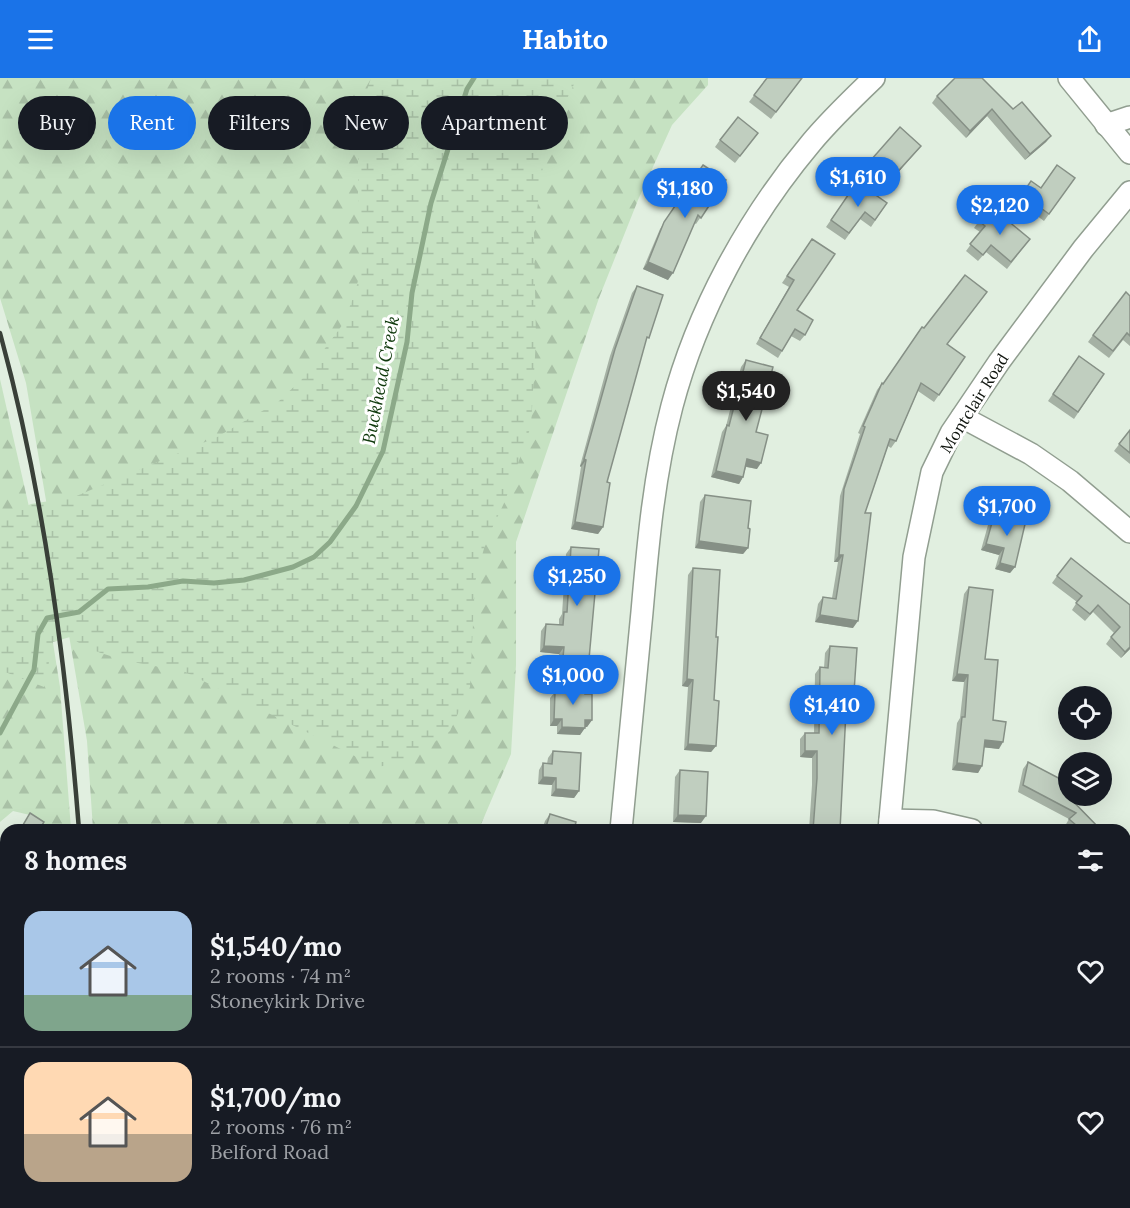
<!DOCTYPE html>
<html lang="en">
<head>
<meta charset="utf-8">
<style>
	:root { --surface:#171b24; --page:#242831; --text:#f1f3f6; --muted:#9ea1a6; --line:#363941; --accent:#1a73e8 }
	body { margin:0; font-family:Lora,serif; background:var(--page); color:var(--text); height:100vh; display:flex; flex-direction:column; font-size:22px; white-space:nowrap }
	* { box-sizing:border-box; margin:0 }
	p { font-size:20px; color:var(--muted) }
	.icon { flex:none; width:33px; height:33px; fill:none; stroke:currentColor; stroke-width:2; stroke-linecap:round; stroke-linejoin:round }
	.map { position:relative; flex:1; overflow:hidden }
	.side { position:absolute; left:0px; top:746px; width:1131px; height:386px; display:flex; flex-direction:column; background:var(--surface); border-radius:18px 18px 0 0; box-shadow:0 6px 24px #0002 }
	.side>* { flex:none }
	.banner { position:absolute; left:18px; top:18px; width:600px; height:54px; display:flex; gap:12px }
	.buttons { position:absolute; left:1058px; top:608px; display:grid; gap:12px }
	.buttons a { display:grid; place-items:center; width:54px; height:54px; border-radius:50%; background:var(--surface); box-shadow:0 6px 24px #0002; font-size:30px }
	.price { position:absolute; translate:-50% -51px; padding:0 14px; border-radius:21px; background:var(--accent); color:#fff; font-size:20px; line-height:39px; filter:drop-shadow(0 2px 3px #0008) }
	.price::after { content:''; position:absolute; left:50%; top:36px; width:18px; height:14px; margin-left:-9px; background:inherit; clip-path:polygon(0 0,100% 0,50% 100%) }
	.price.current { background:#222; color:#fff }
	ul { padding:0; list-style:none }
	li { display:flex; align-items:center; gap:18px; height:150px; padding:0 24px }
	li+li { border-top:2px solid var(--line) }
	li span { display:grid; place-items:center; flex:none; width:168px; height:120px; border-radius:18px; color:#555 }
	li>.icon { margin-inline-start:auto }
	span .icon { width:72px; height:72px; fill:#fffc; stroke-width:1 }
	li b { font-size:26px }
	h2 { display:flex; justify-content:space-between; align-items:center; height:72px; padding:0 24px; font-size:26px }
	.chip { padding:0 21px; border-radius:27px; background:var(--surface); box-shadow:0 6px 24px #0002; font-size:21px; line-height:54px }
	.chip.current { background:var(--accent); color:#fff }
	header { display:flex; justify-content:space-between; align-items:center; height:78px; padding:0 24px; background:var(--accent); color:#fff; font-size:27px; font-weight:700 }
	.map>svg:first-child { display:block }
</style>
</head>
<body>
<header><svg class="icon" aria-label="menu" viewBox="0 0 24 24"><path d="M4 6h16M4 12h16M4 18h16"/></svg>Habito<svg class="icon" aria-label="share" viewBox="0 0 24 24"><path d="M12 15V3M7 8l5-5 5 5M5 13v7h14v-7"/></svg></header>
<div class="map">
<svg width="1130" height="1130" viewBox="0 0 1130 1130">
	<defs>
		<pattern id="forest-firs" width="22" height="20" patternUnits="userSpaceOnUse" patternTransform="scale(1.5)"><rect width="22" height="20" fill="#c6e2c2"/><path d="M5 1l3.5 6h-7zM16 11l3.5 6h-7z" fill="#a9c1a6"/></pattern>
		<pattern id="wetland-marsh" width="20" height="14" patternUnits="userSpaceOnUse" patternTransform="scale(1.5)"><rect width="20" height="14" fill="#c6e2c2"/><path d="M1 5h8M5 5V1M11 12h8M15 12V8" fill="none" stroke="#a9c1a6"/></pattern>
	</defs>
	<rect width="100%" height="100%" fill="#e1efe0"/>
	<g fill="url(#forest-firs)">
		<polygon points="0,0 708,0 708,7 672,47 638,122 599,220 516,464 516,587 511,676 479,751 93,751 87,663 26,305 0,220"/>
		<polygon points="0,301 37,464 60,609 71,751 39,751 34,738 13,733 0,744"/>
		<polygon points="83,1125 263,1125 262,1130 82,1130"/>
	</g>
	<path fill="url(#wetland-marsh)" d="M 371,0 L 577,0 L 546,65 L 534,155 L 536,261 L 531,348 L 505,423 L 486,463 L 475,504 L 470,609 L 450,653 L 406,684 L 377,689 L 179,591 C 146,588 96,579 70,559 L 53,564 L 44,609 L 0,592 L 0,439 L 31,426 L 74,419 L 217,359 L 278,324 L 303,300 L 343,246 L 355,215 L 361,190 L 362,149 L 358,118 L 358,39 Z"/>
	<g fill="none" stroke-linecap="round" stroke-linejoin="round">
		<polyline stroke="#8ca989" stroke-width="5" points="0,655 34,592 38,556 47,540 79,534 108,511 148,509 183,503 214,505 244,502 293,489 314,479 330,464 356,428 383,373 407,264 412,215 431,125 467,11 474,0"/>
		<g stroke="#919e90" stroke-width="24">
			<g id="minor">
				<polyline points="1069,0 1130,75"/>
				<polyline points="1106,47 1130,39"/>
				<polyline points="962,339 1031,376 1070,403 1130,454"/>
				<polyline points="890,742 933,743 972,752"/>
				<path d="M 621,752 C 628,679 635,607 642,534 C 648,465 654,396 672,328 C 697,233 748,140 811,65 C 830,42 852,21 874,0"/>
				<polyline points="889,752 914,479 932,394 951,355 999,284 1083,171 1130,114"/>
				<polyline points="1125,891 1130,897"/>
				<polyline points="0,927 6,925"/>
				<polyline points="0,973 6,975"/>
				<polyline points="335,1125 358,1130"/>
				<polyline points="282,1130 283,1125"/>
				<polyline points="856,1130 856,1125"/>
			</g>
		</g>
		<use href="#minor" stroke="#fff" stroke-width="21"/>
		<g stroke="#394038" stroke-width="4.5">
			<path d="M 0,255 C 44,416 66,585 79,752"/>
			<polyline points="68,1130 69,1125"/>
		</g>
	</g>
	<g fill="#a5b1a4">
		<polygon points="767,0 802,0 771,41 749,24"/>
		<polygon points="937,18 1013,31 1051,58 1046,64 1025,82 987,38 966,60 932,25"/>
		<polygon points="758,55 735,85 715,69 720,62"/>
		<polygon points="921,68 916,74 886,108 866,89 871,82"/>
		<polygon points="703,87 726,102 696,146 694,145 668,202 643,191 660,151"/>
		<polygon points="1075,100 1044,143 1017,123 1031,103 1041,110"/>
		<polygon points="857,104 887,125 871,149 860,141 845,162 826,149"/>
		<polygon points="979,143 1030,161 1007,191 986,174 978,183 966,173 980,154 974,150"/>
		<polygon points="812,161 797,232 805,257 800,263 791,258 778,280 756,266 789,209 782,205"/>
		<polygon points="637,208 645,264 607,404 603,449 598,456 571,451 581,389 580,388 610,278 632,215"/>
		<polygon points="1130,218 1130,268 1123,262 1109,280 1088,264 1093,257"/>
		<polygon points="947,266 965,279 934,324 918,313 896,363 891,370 888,368 865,435 853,550 815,544 818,526 823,519 832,520 838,484 834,484 840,418 860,356 858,355 877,312 882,305 883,306"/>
		<polygon points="1079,278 1104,296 1074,341 1048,323"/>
		<polygon points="746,282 756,354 757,391 746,389 743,399 739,406 711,399 722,354 726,348 741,289"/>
		<polygon points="1130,352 1130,386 1114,373"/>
		<polygon points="705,417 748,450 748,470 743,476 695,470 700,424"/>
		<polygon points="995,434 1015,489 1010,495 995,491 999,477 981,472 990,440"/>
		<polygon points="571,469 584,588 558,586 559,576 540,574 541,553 546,546 559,547 559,541 562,536 566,476"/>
		<polygon points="693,490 716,559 714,622 716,668 711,674 684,672 688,609 682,608 688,497"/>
		<polygon points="1057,498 1126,523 1130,571 1121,580 1106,566 1114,555 1093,534 1085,543 1072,532 1077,524 1052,505"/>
		<polygon points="969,509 985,581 993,642 999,671 984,669 982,688 978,695 952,692 957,645 960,640 964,604 952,603 964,516"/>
		<polygon points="830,568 849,621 846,620 840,752 809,752 812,707 812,680 800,679 800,661 805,655 814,655 815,596 820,589 824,590 825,575"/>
		<polygon points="561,607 592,642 587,649 585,649 580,657 557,656 557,648 550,648 550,620 555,614 557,614"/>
		<polygon points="553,673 579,713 574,720 551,718 552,707 538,706 539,692 543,685 547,686 548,680"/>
		<polygon points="1028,684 1066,716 1101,752 1069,752 1065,748 1069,741 1018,714 1023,691"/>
		<polygon points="680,692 701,745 673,744 675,699"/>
		<polygon points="550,736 574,752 542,752 545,743"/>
		<polygon points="1130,787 1130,822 1125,816 1125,791"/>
		<polygon points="1130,963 1130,1011 1125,1005 1125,967"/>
		<polygon points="6,992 0,1130 0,1001"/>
		<polygon points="572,1125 659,1125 642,1127 643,1130 620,1130 620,1129 572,1130"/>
		<rect x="910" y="1125" width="48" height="5"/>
		<polygon points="1078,1125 1098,1125 1097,1130 1078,1130"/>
	</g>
	<g fill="#869086">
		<polygon points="992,31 987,38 966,60 970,53"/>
		<polygon points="1051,58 1046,64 1025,82 1030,76"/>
		<polygon points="921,68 916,74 886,108 891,101"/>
		<polygon points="648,184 673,195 668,202 643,191"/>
		<polygon points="584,381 586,382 581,389 580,388"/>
		<polygon points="747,381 761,385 757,391 743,388"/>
		<polygon points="716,393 743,399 739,406 711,399"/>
		<polygon points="575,444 603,449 598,456 571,451"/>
		<polygon points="699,463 748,470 743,476 695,470"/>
		<polygon points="986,466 1004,470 999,477 981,472"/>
		<polygon points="839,477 843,477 838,484 834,484"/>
		<polygon points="1000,485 1015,489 1010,495 995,491"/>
		<polygon points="820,537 858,543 853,550 815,544"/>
		<polygon points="544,568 564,569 559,576 540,574"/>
		<polygon points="1130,569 1130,571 1121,580 1125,574"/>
		<polygon points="563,579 589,581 584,588 558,586"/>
		<polygon points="957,596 968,597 964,604 952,603"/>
		<polygon points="687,601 693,602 688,609 682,608"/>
		<polygon points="847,613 854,614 849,621 842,620"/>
		<polygon points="554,641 562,641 557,648 550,648"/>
		<polygon points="585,642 592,642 587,649 580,649"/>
		<polygon points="562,649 585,650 580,657 557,656"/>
		<polygon points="985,662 1003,664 999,671 980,669"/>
		<polygon points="688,666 716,668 711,674 684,672"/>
		<polygon points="805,673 817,673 812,680 800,679"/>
		<polygon points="957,685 982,688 978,695 952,692"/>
		<polygon points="543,699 556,700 552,707 538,706"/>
		<polygon points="556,711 579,713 574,720 551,718"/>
		<polygon points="678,737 706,738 701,745 673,744"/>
		<polygon points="527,1125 547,1125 546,1127"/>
		<polygon points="577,1125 623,1125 620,1129 573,1130"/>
		<polygon points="639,1125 659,1125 637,1127"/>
	</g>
	<g fill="#c0cebf" stroke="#869086" stroke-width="1.5">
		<polygon points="767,0 802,0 776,34 754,17"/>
		<polygon points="955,0 982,0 1013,31 1022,24 1051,58 1030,76 992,31 970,53 937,18"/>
		<polygon points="738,39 758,55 740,78 720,62"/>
		<polygon points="900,49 921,68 891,101 871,82"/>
		<polygon points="703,87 726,102 701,140 698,137 673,195 648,184 664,144"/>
		<polygon points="1057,87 1075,100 1049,136 1022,116 1031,103 1041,110"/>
		<polygon points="857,104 887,125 875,142 865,134 849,155 831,142"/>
		<polygon points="991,129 1030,161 1011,184 991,167 983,177 970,166 985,148 979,143"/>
		<polygon points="812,161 835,176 797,232 813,242 805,257 795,251 782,273 760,260 794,202 787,198"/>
		<polygon points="965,197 987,214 947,266 965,279 939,317 921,305 896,363 890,361 865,435 871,435 858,543 820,537 823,519 836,521 843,477 839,477 844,411 865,349 863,348 882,305 883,306 922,249 924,250"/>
		<polygon points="637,208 663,217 649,260 647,259 607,404 610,405 603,449 575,444 586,382 584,381 615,271"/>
		<polygon points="1126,214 1130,218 1130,258 1127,255 1113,273 1093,257"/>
		<polygon points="1079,278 1104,296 1078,334 1053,316"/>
		<polygon points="746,282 773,289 756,354 768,357 761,385 747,381 743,399 716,393 727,347 729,348"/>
		<polygon points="1130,352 1130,375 1119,366"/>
		<polygon points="705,417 751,423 748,450 750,451 748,470 699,463"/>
		<polygon points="995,434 1026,442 1015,489 1000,485 1004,470 986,466"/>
		<polygon points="571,469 599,471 589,581 563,579 564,569 544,568 546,546 563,547 564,534 567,534"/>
		<polygon points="1071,480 1130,527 1130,569 1125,574 1111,559 1120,549 1098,527 1090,536 1076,525 1082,518 1057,498"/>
		<polygon points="693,490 720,492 716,559 718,559 714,622 719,623 716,668 688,666 693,602 687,601"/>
		<polygon points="969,509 993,512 985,581 998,582 993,642 1006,644 1003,664 985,662 982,688 957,685 962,639 965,639 968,597 957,596"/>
		<polygon points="830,568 857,570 854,614 847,613 840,752 813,752 817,700 817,673 805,673 805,655 819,655 820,589 828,590"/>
		<polygon points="561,607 586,608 585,616 592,616 592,642 585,642 585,650 562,649 562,641 554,641 555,614 559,614"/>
		<polygon points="553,673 581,675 579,713 556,711 556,700 543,699 543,685 552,686"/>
		<polygon points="1028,684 1068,705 1068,712 1066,716 1101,752 1076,752 1077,748 1069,741 1076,735 1023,707"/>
		<polygon points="680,692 708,694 706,738 678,737"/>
		<polygon points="30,735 44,744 39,752 20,752"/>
		<polygon points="550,736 576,744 574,752 545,752"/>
		<polygon points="6,774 6,865 0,876 0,784"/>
		<polygon points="1130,787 1130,810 1125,804 1125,791"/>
		<polygon points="1130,963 1130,998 1125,992 1125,967"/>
		<polygon points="6,992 6,1125 28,1125 27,1130 0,1130 0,1025"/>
		<polygon points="625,1125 642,1125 643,1130 625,1130"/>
		<rect x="914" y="1125" width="44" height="5"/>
		<polygon points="1082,1125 1098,1125 1097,1130 1081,1130"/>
	</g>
	<g text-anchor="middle" stroke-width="6" stroke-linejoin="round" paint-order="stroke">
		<g font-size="16" fill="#10150f" stroke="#fff">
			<text transform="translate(974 325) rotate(-58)" y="6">Montclair Road</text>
		</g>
		<g font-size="18" font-style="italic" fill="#0e380b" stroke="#fff">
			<text transform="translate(381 302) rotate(-79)" y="6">Buckhead Creek</text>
		</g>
	</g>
</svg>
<div class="buttons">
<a><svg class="icon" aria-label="locate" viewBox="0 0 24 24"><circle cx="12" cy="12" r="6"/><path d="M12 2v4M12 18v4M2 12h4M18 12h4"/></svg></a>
<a><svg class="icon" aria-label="layers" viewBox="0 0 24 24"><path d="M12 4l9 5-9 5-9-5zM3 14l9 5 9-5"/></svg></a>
</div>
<b class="price" style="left:858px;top:130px">$1,610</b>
<b class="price" style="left:685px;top:141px">$1,180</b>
<b class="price" style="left:1000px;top:158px">$2,120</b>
<b class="price current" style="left:746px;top:344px">$1,540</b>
<b class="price" style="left:1007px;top:459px">$1,700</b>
<b class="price" style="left:577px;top:529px">$1,250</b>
<b class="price" style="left:573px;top:628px">$1,000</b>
<b class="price" style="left:832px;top:658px">$1,410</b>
<div class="banner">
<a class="chip">Buy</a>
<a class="chip current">Rent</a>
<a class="chip">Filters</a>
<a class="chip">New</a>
<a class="chip">Apartment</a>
</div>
<section class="side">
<h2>8 homes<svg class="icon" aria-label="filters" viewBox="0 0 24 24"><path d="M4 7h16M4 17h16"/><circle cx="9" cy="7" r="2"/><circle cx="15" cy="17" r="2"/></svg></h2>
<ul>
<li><span style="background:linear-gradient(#a9c7e8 70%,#7fa58c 0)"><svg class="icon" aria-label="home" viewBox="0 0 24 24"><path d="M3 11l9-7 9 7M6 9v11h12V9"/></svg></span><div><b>$1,540/mo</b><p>2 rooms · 74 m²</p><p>Stoneykirk Drive</p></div><svg class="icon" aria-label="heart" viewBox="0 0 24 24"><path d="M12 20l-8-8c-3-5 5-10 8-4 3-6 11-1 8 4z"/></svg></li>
<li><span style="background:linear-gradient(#ffd9b3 60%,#b9a48a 0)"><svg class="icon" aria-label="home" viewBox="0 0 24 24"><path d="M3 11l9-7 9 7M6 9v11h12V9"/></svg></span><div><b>$1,700/mo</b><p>2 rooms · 76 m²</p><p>Belford Road</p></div><svg class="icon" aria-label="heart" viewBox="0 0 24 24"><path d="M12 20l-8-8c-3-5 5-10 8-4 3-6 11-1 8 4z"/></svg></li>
</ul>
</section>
</div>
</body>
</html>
